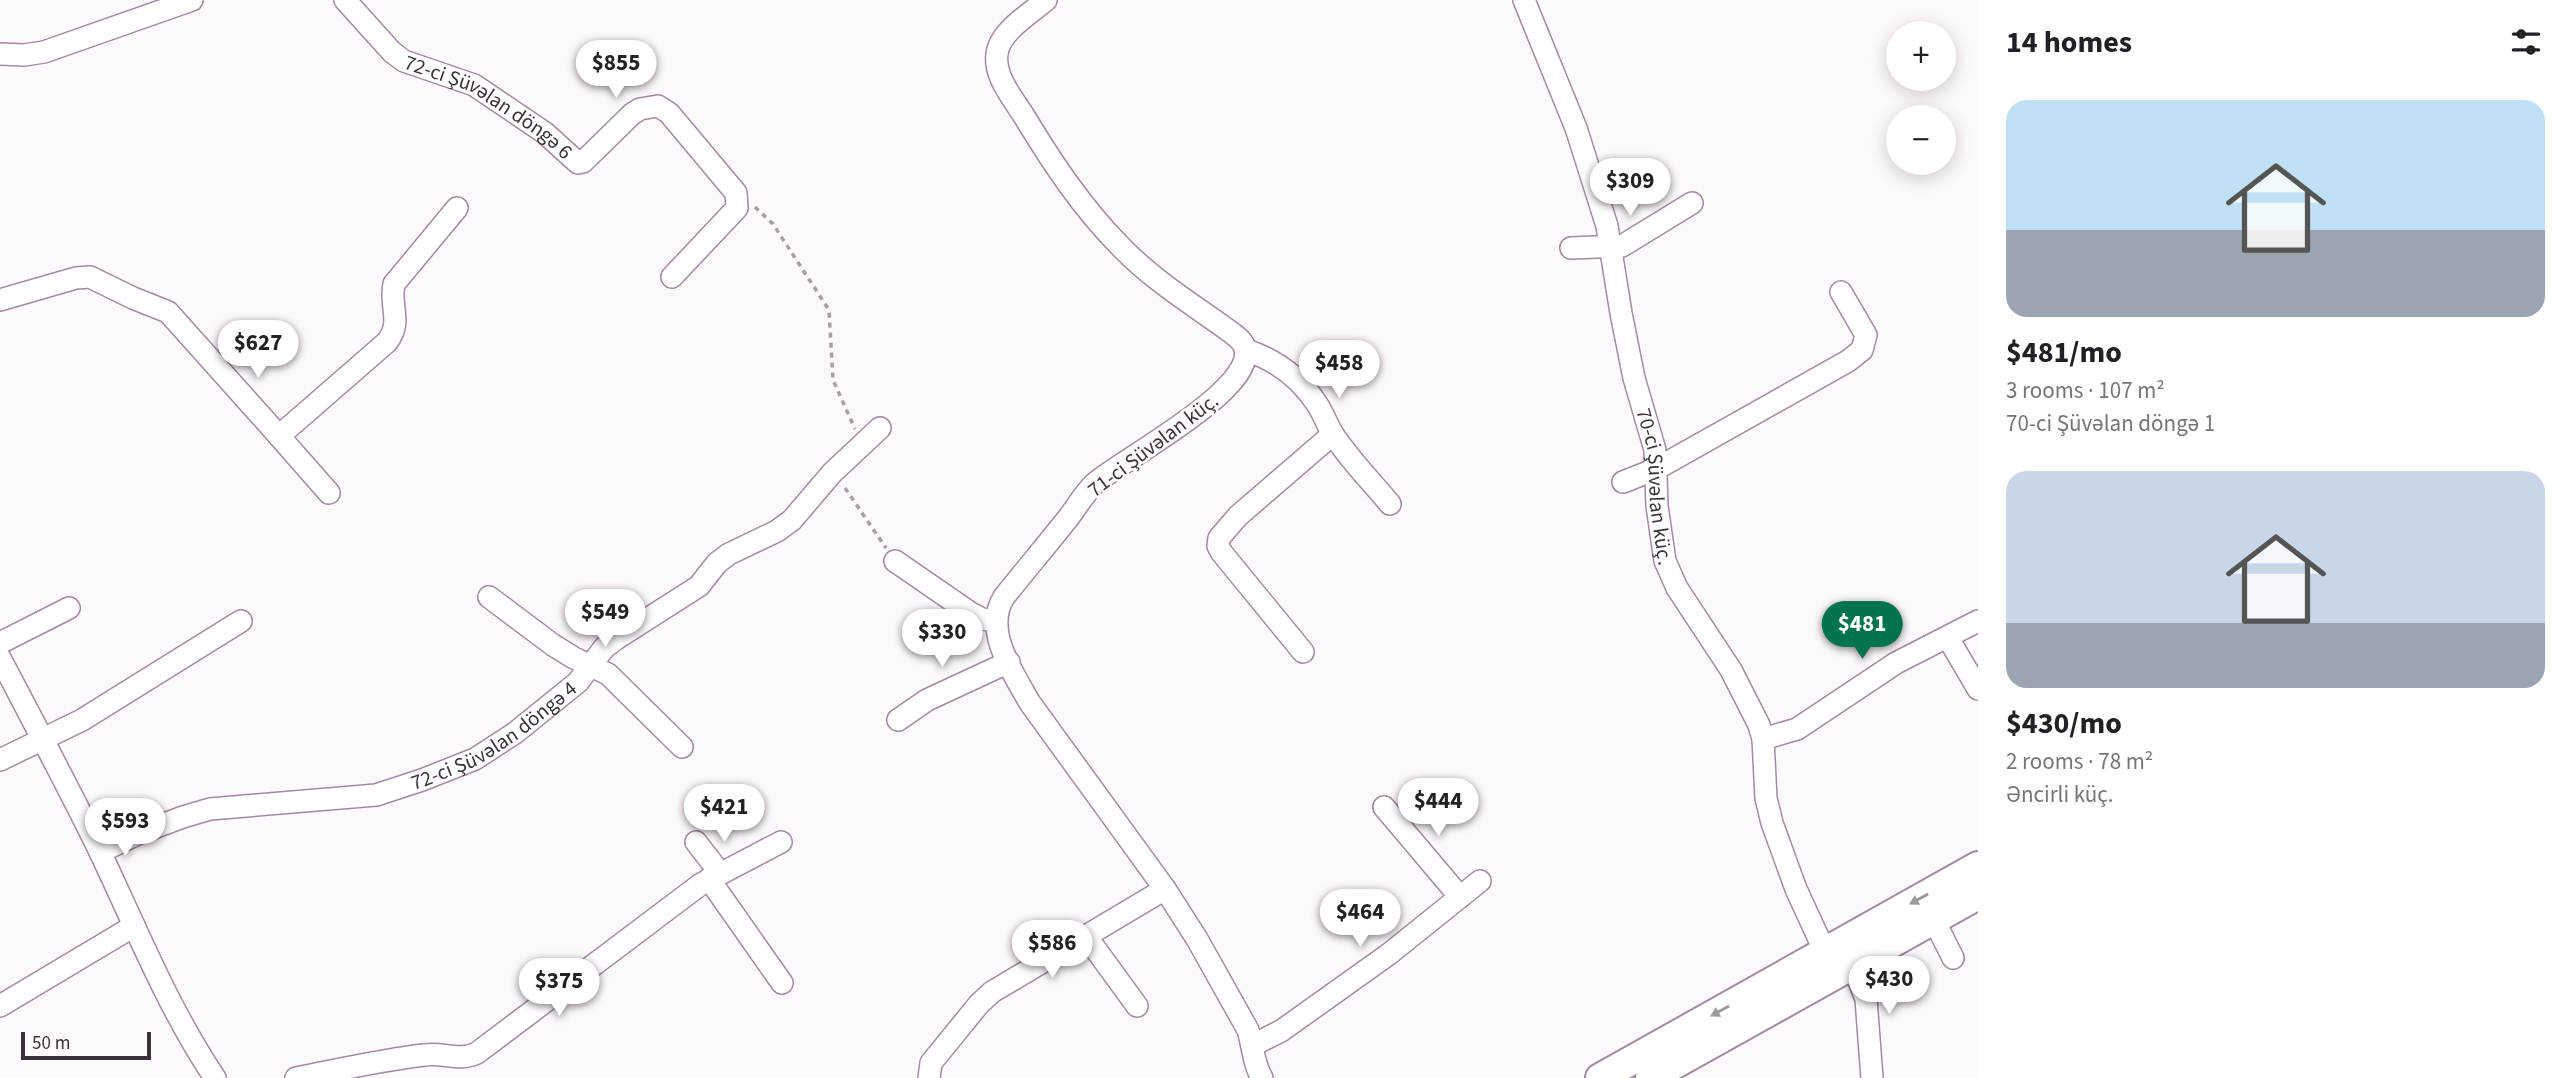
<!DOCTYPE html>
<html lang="en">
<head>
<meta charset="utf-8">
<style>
	:root { --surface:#fff; --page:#f2f2f2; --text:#202124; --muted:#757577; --accent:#01744f }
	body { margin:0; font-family:"Source Sans 3",sans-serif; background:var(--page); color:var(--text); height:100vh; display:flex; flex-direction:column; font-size:26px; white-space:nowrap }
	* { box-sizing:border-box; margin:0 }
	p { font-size:23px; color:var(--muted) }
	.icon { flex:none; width:38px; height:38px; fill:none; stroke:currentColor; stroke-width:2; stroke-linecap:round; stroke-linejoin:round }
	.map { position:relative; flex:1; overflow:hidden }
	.drawer { display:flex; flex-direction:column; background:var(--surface); width:595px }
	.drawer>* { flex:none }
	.fabs { position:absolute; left:1886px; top:21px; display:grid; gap:14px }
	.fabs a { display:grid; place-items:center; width:70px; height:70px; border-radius:50%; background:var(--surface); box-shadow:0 4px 18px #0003; font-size:35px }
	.scale { position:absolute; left:21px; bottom:18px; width:130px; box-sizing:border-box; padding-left:7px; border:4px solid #3a313a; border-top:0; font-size:19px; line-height:24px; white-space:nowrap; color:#3a313a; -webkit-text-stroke:5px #fdf8fc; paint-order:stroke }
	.price { position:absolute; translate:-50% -60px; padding:0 16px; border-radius:24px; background:#fff; color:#222; font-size:23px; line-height:46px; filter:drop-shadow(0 2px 4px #0008) }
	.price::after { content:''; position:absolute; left:50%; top:42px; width:21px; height:16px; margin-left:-10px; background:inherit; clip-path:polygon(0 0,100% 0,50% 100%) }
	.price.current { background:var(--accent); color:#fff }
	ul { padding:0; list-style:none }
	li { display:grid; align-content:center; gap:14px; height:371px; padding:0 28px }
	li span { display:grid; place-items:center; height:217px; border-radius:21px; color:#555 }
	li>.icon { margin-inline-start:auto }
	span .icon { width:126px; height:126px; fill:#fffc; stroke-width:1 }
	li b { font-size:30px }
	h2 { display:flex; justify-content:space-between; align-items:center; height:84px; padding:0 28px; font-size:30px }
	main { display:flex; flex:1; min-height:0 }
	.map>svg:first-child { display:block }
</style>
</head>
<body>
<main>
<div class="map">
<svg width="1978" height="1078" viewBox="0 0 1978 1078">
	<rect width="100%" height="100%" fill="#fdf8fc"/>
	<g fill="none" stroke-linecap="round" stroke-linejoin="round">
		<g stroke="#a08b9f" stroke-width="24">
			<g id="minor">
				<path id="s1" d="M 345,0 L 392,52 L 404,61 L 474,85 L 545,133 L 578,163 L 583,162 L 632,114 L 640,109 L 658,106 L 669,113 L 736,193 L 737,208 L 672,277"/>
				<path d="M 1046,0 C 1031,13 1004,29 998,49 C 991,73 1012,97 1024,116 C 1053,164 1083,209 1122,248 C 1154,281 1195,306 1232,333 C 1237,337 1244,342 1245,349 C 1255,390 1123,459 1094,484 C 1083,495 1075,510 1065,522 C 1045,547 1024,572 1004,597 C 983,630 1013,673 1030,703 L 1165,889 L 1197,939 L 1248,1030 C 1253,1046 1253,1063 1262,1078"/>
				<path id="s2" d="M 1524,0 L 1576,128 L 1607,226 L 1621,313 L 1634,378 L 1655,450 L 1657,506 L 1665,561 L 1677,588 L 1731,670 L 1759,725 L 1763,739 L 1766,798 L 1772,823 L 1796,889 L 1825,952"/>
				<polyline points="0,54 24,55 44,52 192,0"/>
				<polyline points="1571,248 1622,246 1692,203"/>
				<path d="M 0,300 L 76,278 L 90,277 L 133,298 L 168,312 L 279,436 L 387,342 C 403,321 389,307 394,284 L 457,208"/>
				<path d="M 1246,350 C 1276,360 1300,378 1317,404 C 1323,413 1327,424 1332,433 C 1348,458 1371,481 1390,504"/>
				<polyline points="279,436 329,493"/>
				<polyline points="1623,482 1656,469 1848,361 1862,350 1866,335 1841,292"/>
				<polyline points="895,561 969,612 982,619 995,621"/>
				<polyline points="489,597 553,645 574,658 608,674 682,747"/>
				<polyline points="1948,638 1978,689"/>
				<polyline points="0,643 69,608"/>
				<polyline points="1303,652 1222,553 1218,546 1219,538 1238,516 1333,434"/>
				<path d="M 0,658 C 34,723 69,788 101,854 C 137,930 168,1008 215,1078"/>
				<polyline points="898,720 927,700 1009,662"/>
				<polyline points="1763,739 1797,729 1896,663 1978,621"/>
				<polyline points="0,760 82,720 241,621"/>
				<polyline points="1384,807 1460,897"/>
				<polyline points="696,842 720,873"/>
				<path id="s3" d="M 100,852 L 140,833 L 183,817 L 210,809 L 376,795 L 422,780 L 475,759 L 515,733 L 578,682 L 604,648 L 616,639 L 699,586 L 717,563 L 729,554 L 777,531 L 792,520 L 832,473 L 880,428"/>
				<polyline points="709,879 782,983"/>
				<polyline points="1934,920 1953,958"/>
				<polyline points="1086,936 1137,1006"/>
				<polyline points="1853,966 1866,999 1872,1078"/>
				<polyline points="0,1006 134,926"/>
				<polyline points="1253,1045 1281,1031 1389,954 1480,881"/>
				<path d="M 296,1078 C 338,1070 381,1060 424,1055 C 444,1052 458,1062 477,1053 L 701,884 L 781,842"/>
				<polyline points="929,1078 931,1063 979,1004 992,992 1165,889"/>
			</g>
		</g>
		<g stroke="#a08b9f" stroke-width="32">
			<g id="major">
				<polyline points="1600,1078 1978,866"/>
				<polyline points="1650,1078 1978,895"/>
			</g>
		</g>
		<g stroke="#a69fa6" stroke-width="3.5" stroke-dasharray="5 5" stroke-linecap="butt">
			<polyline points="755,207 773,224 829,310 833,380 855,429"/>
			<polyline points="845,488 886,548"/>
		</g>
		<use href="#minor" stroke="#fff" stroke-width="21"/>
		<use href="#major" stroke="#fff" stroke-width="28"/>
	</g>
	<defs><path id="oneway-solid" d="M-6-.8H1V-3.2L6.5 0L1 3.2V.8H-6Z" transform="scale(1.75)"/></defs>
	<g fill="#9c989c">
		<use href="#oneway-solid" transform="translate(1919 899) rotate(151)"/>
		<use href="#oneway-solid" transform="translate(1720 1011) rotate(151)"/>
	</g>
	<g text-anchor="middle" stroke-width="5" stroke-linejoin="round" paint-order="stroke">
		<g font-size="21" fill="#3a313a" stroke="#fdf8fc">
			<text dy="7" stroke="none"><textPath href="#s1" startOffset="182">72-ci Şüvəlan döngə 6</textPath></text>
			<text transform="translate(1153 445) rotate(-37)" y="7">71-ci Şüvəlan küç.</text>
			<text dy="7" stroke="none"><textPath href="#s2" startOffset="506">70-ci Şüvəlan küç.</textPath></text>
			<text dy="7" stroke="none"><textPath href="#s3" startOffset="418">72-ci Şüvəlan döngə 4</textPath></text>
		</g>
	</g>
</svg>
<div class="fabs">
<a>+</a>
<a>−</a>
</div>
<div class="scale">50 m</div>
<b class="price" style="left:616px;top:100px">$855</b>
<b class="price" style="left:1630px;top:218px">$309</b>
<b class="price" style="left:258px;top:380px">$627</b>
<b class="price" style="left:1339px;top:400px">$458</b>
<b class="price" style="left:605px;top:649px">$549</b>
<b class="price current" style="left:1862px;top:661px">$481</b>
<b class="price" style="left:942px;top:669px">$330</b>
<b class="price" style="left:1438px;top:838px">$444</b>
<b class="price" style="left:724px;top:844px">$421</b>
<b class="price" style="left:125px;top:858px">$593</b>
<b class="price" style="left:1360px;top:949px">$464</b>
<b class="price" style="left:1052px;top:980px">$586</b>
<b class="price" style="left:1889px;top:1016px">$430</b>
<b class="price" style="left:559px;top:1018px">$375</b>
</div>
<section class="drawer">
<h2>14 homes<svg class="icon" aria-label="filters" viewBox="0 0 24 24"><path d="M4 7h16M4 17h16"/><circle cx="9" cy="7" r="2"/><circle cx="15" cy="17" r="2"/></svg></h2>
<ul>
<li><span style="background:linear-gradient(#bfe0f5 60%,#9aa5b1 0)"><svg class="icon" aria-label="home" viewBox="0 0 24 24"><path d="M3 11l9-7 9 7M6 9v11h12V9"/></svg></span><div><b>$481/mo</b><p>3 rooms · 107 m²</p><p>70-ci Şüvəlan döngə 1</p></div></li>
<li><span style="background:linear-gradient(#c9d6e8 70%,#9aa5b1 0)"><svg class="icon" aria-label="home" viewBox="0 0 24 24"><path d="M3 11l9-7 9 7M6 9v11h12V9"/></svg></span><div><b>$430/mo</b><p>2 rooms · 78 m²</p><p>Əncirli küç.</p></div></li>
</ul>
</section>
</main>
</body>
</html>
